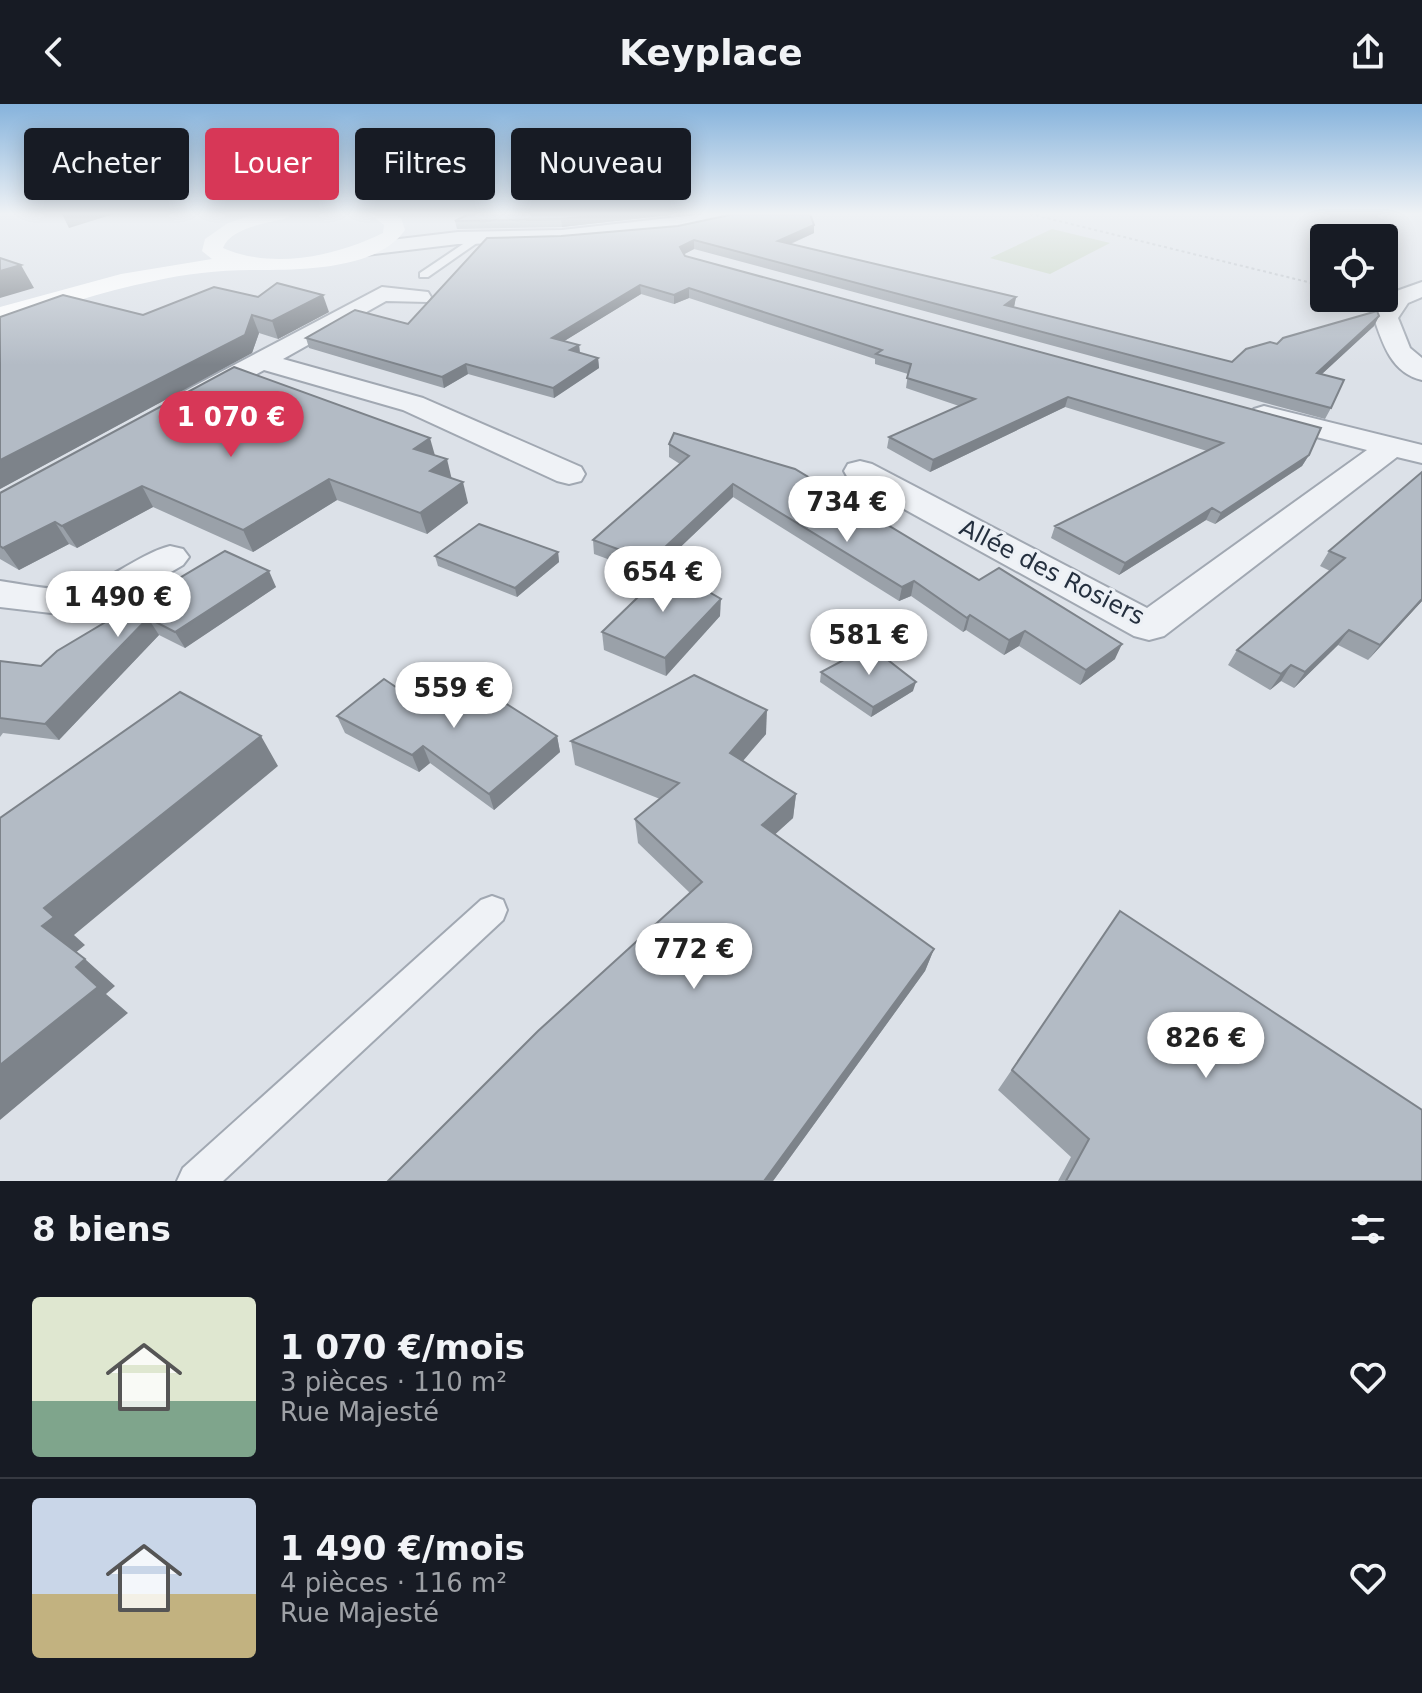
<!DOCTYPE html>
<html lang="fr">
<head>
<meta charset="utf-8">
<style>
	:root { --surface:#171b24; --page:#20242c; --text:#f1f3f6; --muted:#9ea1a6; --line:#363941; --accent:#d73757 }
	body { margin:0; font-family:"DejaVu Sans",sans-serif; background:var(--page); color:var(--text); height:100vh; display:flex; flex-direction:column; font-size:30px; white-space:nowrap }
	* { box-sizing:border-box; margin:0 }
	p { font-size:26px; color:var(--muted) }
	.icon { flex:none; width:44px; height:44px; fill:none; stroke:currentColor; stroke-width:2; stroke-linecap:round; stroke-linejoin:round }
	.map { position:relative; height:1077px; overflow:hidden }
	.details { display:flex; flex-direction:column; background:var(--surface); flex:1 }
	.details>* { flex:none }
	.hud { position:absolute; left:24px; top:24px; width:800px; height:72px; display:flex; gap:16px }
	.controls { position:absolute; left:1310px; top:120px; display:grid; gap:16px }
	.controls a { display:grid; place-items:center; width:88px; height:88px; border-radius:8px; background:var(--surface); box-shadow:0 4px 20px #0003; font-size:40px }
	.price { position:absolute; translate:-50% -68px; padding:0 18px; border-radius:28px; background:#fff; color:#222; font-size:26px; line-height:52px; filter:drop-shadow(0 2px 4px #0008) }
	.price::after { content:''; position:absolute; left:50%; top:48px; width:24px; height:18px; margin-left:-12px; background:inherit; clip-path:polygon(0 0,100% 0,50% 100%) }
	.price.selected { background:var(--accent); color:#fff }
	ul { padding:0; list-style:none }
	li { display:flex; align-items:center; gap:24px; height:200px; padding:0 32px }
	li+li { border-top:2px solid var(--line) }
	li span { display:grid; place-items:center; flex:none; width:224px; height:160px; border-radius:8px; color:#555 }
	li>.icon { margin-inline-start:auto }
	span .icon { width:96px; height:96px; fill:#fffc; stroke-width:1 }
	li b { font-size:34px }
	h2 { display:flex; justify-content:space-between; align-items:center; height:96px; padding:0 32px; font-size:34px }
	.chip { padding:0 28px; border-radius:8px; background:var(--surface); box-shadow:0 4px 20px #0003; font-size:28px; line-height:72px }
	.chip.selected { background:var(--accent); color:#fff }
	header { display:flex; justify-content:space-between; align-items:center; height:104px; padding:0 32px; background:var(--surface); font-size:36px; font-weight:800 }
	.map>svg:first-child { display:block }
</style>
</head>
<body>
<header><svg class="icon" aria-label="back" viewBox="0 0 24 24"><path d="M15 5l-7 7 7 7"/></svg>Keyplace<svg class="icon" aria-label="share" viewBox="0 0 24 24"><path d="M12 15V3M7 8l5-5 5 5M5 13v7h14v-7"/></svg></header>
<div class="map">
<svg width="1422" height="1077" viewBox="0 0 1422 1077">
	<rect width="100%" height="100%" fill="#dce1e8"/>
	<polygon fill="#c3d2bd" points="1052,125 1110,139 1050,170 990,154"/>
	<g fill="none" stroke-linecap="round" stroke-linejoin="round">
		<g stroke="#a1a8b2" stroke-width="4">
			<g id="lane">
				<polygon points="475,132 484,134 428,173 420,173 420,169"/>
				<polygon points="492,792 503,796 507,806 503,816 223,1077 177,1077 183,1064 481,796"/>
			</g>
		</g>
		<g stroke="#a1a8b2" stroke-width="4">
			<g id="street">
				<polygon points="705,110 741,110 738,114 678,127 562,138 458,140 366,151 356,145 366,139 458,128 562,126"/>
				<path d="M 1422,178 L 1422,193 L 1408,199 L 1398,214 L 1410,244 L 1422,254 L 1422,276 C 1392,269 1383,241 1374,214 L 1391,189 Z"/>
				<polygon points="382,183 428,188 431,193 428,198 386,197 283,255 423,294 581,363 585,370 581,377 569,380 557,377 403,306 264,266 203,300 193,303 183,300 179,294 183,288"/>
				<polygon points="1264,302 1422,341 1422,359 1397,353 1164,532 1149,536 1134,532 848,374 844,367 848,360 860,357 872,360 1147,504 1367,346 1254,317 1249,311 1254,305"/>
				<path d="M 170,442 L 183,445 L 189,453 L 183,461 L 121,497 L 68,511 L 0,503 L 0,477 C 22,480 46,486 68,485 C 105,483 135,451 170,442 Z"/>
			</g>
		</g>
		<polyline stroke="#b6bcc3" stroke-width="2" stroke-dasharray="3 3" stroke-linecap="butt" points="1030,110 1324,182"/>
		<use href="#lane" fill="#eff2f6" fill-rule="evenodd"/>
		<use href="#street" fill="#eff2f6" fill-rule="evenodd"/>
		<path fill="#fff" fill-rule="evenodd" d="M 255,110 L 291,110 L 288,114 C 268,119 231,123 223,144 C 273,166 336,152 383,129 L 384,121 L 370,110 L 394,110 L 401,114 L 405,126 C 377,167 295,166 251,166 C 218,166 185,170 154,177 C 101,187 52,206 0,219 L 0,203 L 121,170 L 212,155 L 202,147 L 205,135 L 228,119 Z"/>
	</g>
	<g fill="#9aa1a9">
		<polygon points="469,110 679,110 562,123 457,125 455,117"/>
		<polygon points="678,122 814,129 791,140 1016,193 1014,203 1232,258 1277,240 1379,212 1374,222 1322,270 1331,304 1325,315 694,145 684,150 685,152 1309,351 1302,362 1215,420 1206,416 1119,471 1051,434 1055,422 1207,347 1065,303 930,368 887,344 889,333 959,302 906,284 908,270 875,260 875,255 689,194 674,200 641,190 564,237 579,241 580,249 598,254 599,264 554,294 468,270 444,284 309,244 306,234 408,220 561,132"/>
		<polygon points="329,208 278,235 259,229 252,249 0,385 0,213"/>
		<polygon points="669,340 979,476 1115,555 1080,581 1019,542 1004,551 966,526 963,528 911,492 899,497 733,393 651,471 594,450 593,436 680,360 669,353"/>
		<polygon points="435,351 468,399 427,430 337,396 253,448 153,403 77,444 69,440 19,466 0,455 0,389"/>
		<polygon points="1422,368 1422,497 1368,556 1338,541 1294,584 1281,577 1270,586 1228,561 1237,546 1330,467 1320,462 1329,447"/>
		<polygon points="225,447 276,483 185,544 159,531 59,636 3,629 0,633 0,557 41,562"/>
		<polygon points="558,448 559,458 517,493 438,462 435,452"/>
		<polygon points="720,512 666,572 604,546 602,528"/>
		<polygon points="821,568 913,587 871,613 820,578"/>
		<polygon points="434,609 557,632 560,648 494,706 430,659 419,668 345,629 337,612"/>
		<polygon points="766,630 743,657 796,690 793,714 775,730 934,845 925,867 773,1077 388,1077 690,789 638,739 635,715 660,695 575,661 571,637"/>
		<polygon points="1120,807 1422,1077 1058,1077 1071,1053 998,986"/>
	</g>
	<g fill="#7d838a">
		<polygon points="62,110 114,110 69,124"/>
		<polygon points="606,110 679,110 562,123 561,115"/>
		<polygon points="814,121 814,129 778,145 778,137"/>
		<polygon points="694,136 694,145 681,152 680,143"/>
		<polygon points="21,161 34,184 0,194 0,167"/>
		<polygon points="640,181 641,190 553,244 552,234"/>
		<polygon points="689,184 689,194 674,200 674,191"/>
		<polygon points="323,191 329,208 278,235 272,217"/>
		<polygon points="1016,193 1014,203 1005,201"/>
		<polygon points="252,211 259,229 252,249 0,385 0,356"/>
		<polygon points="1379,212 1374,222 1311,280 1317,269"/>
		<polygon points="579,241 580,251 570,246"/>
		<polygon points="598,254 599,264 554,294 553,284"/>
		<polygon points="466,260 468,270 444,284 442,273"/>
		<polygon points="1068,293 1065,303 930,368 933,356"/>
		<polygon points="430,334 436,355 414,345"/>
		<polygon points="1309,351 1302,362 1215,420 1221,409"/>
		<polygon points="447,355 452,376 430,367"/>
		<polygon points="329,375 337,396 253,448 243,426"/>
		<polygon points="463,378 468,399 427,430 420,409"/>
		<polygon points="733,380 733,393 651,471 650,457"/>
		<polygon points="142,382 153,403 77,444 62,422"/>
		<polygon points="1212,404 1206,416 1119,471 1125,459"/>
		<polygon points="55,418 69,440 19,466 3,444"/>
		<polygon points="558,448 559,458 517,493 515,484"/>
		<polygon points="269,467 276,483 185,544 175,528"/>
		<polygon points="914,477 911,492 899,497 902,483"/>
		<polygon points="721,495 720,512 666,572 665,554"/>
		<polygon points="1422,495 1422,497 1368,556 1380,541"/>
		<polygon points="970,511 966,526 963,528 967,514"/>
		<polygon points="148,514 159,531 59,636 45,620"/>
		<polygon points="1349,526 1338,541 1294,584 1305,568"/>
		<polygon points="1025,527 1019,542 1004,551 1009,536"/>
		<polygon points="1122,540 1115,555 1080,581 1086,566"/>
		<polygon points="1291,561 1281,577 1270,586 1281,570"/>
		<polygon points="916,578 913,587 871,613 873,603"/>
		<polygon points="767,606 766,630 729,673 730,649"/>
		<polygon points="261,632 278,662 74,831 85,841 74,850 42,822 44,804"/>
		<polygon points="557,632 560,648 494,706 489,690"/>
		<polygon points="423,642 430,659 419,668 412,651"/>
		<polygon points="796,690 793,714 760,744 762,721"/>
		<polygon points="934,845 925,867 773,1077 764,1077"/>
		<polygon points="85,855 115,882 106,890 128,909 0,1016 0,961 76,863"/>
	</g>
	<g fill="#b3bbc5" stroke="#7d838a" stroke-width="2">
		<polygon points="469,110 606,110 561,115 455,117"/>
		<polygon points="734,110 810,110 814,121 778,137 1016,193 1005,201 1232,258 1246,245 1270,238 1277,240 1283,234 1377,207 1379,212 1317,269 1344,276 1331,304 694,136 680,143 685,152 1321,324 1309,351 1221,409 1212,404 1125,459 1055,422 1223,339 1068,293 933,356 889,333 975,295 907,274 911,260 876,250 882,246 689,184 674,191 640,181 552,234 579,241 570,246 598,254 553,284 466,260 442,273 306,234 355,206 408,220 487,134 561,132 678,122"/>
		<polygon points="0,154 21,161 0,167"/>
		<polygon points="277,179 323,191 272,217 252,211 245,231 0,356 0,213 63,191 143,211 214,183 258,193"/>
		<polygon points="234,263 430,334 414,345 447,355 430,367 463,378 420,409 329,375 243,426 142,382 62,422 55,418 3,444 0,442 0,389"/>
		<polygon points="674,329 795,365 979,476 999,464 1122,540 1086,566 1025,527 1009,536 970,511 967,514 914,477 902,483 733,380 650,457 593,436 689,352 669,340"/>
		<polygon points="1422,368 1422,495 1380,541 1349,526 1305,568 1291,561 1281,570 1237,546 1345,454 1329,447"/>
		<polygon points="479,420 558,448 515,484 435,452"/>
		<polygon points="225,447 269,467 175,528 148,514 45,620 0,614 0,557 41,562 57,547"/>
		<polygon points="668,464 721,495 665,554 602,528"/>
		<polygon points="870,542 916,578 873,603 821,568"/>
		<polygon points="694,571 767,606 730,649 796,690 762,721 934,845 764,1077 388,1077 538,927 702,778 635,715 679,679 571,637"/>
		<polygon points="384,575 434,609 469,576 557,632 489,690 423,642 412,651 337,612"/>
		<polygon points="180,588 261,632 44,804 54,813 42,822 85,855 76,863 98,883 0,961 0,714"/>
		<polygon points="1120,807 1422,1006 1422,1077 1066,1077 1089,1035 1012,966"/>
	</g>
	<linearGradient id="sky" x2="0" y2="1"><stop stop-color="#86b3dc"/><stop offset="0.42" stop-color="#eff2f5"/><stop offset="1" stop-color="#eff2f5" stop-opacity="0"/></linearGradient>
	<rect width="1422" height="261" fill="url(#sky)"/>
	<g text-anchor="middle" stroke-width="6" stroke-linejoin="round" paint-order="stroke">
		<g font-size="24" fill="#25303f" stroke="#ecf0f5">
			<text transform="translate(1052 468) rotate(27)" y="8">Allée des Rosiers</text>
		</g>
	</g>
</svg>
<div class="controls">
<a><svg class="icon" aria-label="locate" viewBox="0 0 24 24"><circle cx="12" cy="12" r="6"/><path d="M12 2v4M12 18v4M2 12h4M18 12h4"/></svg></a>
</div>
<b class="price selected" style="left:231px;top:355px">1 070 €</b>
<b class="price" style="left:847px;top:440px">734 €</b>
<b class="price" style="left:663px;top:510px">654 €</b>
<b class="price" style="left:118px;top:535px">1 490 €</b>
<b class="price" style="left:869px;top:573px">581 €</b>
<b class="price" style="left:454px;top:626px">559 €</b>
<b class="price" style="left:694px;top:887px">772 €</b>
<b class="price" style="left:1206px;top:976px">826 €</b>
<div class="hud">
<a class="chip">Acheter</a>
<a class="chip selected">Louer</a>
<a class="chip">Filtres</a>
<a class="chip">Nouveau</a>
</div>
</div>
<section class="details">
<h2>8 biens<svg class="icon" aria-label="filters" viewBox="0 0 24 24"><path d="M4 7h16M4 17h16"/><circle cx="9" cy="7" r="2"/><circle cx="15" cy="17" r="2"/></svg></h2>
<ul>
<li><span style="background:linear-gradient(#dfe7d0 65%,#7fa58c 0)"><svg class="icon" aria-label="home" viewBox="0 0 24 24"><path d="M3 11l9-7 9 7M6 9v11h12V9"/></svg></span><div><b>1 070 €/mois</b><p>3 pièces · 110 m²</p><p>Rue Majesté</p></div><svg class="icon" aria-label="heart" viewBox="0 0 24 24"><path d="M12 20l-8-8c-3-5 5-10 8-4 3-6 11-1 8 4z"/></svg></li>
<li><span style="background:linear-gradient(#c9d6e8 60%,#c2b280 0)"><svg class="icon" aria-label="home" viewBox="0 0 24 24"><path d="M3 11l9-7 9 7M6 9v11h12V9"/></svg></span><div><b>1 490 €/mois</b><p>4 pièces · 116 m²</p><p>Rue Majesté</p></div><svg class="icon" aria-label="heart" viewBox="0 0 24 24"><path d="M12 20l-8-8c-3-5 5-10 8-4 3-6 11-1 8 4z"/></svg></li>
</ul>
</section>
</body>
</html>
